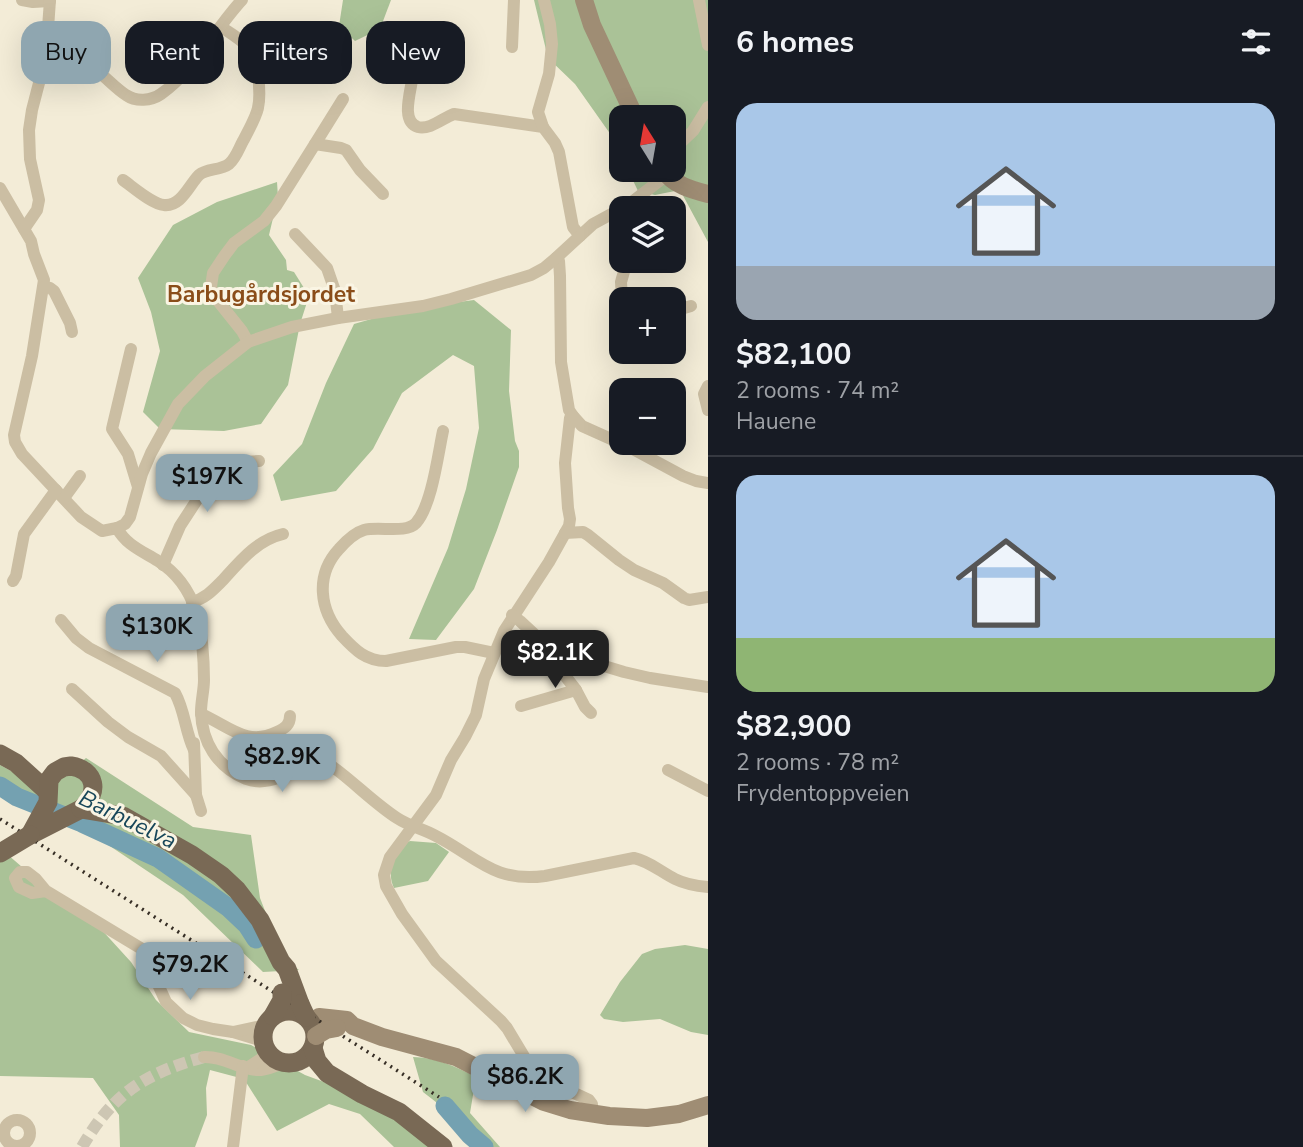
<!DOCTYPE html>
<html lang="en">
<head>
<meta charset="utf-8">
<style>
	:root { --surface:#171b24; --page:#20242c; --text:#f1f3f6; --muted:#9ea1a6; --line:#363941; --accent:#8fa6b0 }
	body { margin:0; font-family:"Nunito Sans",sans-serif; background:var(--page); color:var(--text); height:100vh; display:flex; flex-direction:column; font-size:26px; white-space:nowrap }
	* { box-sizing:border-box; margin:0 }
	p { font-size:23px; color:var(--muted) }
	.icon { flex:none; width:38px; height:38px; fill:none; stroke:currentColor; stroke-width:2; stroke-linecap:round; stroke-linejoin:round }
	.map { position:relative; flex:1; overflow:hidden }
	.side { display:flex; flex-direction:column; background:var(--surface); width:595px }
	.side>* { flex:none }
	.banner { position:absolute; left:21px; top:21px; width:581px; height:63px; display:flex; gap:14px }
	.needle { width:46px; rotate:349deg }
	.controls { position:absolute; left:609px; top:105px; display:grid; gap:14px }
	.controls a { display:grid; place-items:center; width:77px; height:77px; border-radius:14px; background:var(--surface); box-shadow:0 7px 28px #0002; font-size:35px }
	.price { position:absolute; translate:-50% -60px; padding:0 16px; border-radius:14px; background:var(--accent); color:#111; font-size:23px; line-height:46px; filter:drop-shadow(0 2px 4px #0008) }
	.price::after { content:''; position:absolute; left:50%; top:42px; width:21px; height:16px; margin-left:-10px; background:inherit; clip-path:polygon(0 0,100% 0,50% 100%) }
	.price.active { background:#222; color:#fff }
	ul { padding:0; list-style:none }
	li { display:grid; align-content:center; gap:14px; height:371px; padding:0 28px }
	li+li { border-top:2px solid var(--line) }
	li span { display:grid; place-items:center; height:217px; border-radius:21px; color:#555 }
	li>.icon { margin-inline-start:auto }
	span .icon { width:126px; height:126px; fill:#fffc; stroke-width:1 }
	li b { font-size:30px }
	h2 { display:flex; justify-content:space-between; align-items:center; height:84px; padding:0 28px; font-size:30px }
	.chip { padding:0 24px; border-radius:21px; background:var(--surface); box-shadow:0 7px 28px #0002; font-size:24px; line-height:63px }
	.chip.active { background:var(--accent); color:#111 }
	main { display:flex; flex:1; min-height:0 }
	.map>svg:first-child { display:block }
</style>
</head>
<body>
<main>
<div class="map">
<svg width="708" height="1147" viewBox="0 0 708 1147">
	<rect width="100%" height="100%" fill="#f3ecd7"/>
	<g fill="#aac297">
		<polygon points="343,0 391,0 380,29 355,41 339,26"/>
		<polygon points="534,0 708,0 708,242 680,190 655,195 638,191 628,170 674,170 674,117 621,117 621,156 611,135 575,84 548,58"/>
		<polygon points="277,182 278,197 269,235 286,260 287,270 294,272 309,296 300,324 288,385 261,424 224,431 160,429 143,412 160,351 151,312 138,278 173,225 217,202"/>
		<polygon points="474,300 511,330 509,391 515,441 519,451 519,467 497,530 474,589 436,640 409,639 448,548 466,489 479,428 474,366 453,355 402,393 373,449 336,491 281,501 273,475 302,444 326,383 354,324 406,309"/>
		<polygon points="86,758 193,827 251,835 260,898 283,957 299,970 263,972 183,895 80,826 20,804 0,789 0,765 20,776 55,784"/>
		<path d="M 410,841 L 436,843 L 449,852 L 428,881 L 394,888 C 386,873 394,848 410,841 Z"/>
		<polygon points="0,848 51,892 100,928 131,962 156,1000 189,1032 251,1045 305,1075 362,1096 432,1147 394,1147 360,1114 329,1104 277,1131 244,1079 210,1070 206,1088 207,1115 195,1147 120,1147 119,1115 93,1078 0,1076"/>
		<polygon points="685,945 708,949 708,1035 691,1032 660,1019 623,1022 604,1019 600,1015 620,982 642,954 655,949"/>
		<path d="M 413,1057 C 435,1057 457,1067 476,1077 L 470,1113 L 500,1147 L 492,1147 L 472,1130 L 423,1092 Z"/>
	</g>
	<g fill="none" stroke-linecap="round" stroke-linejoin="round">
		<g stroke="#74a1b1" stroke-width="19">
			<polyline points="0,786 17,797 82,823 158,858 229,908 247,925 256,939"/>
			<polyline points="445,1106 470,1135 484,1147"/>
		</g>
		<path stroke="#cdc6b3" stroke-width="12" stroke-dasharray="12 6" stroke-linecap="butt" d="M 82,1147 C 113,1093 146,1073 204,1057"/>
		<g stroke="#cbbea3" stroke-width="12">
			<polyline points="22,0 33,2 50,1"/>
			<polyline points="699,0 708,45"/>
			<path d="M 408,43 C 410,52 412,61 413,70 C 414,84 398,121 418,127 C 430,130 443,118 454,114 L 543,127 L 555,143 L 559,152 L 573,227 L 580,236"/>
			<polyline points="512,47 514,0"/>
			<polyline points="46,56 50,0"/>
			<polyline points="543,127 538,112 549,74 552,44 550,24 544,0"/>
			<polyline points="315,144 343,99"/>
			<polyline points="674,149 693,131 708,107"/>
			<path d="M 123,180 C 133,187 152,204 164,205 C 181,207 189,185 199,175 C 207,168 220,171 229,164 C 236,158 239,148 243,141 C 258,113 262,107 258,75 C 257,68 258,60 254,54 C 247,43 232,34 221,27"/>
			<path d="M 0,188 L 31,241 L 34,254 L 44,280 L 32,356 L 14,435 L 15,442 L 22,454 L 81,517 L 102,531 L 117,528 C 126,545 142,551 158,561 C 177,573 189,590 196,611 C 202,628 204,661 204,680 C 204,690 201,701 201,712 C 202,742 217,767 246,779 C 278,791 302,755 333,767 C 355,783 374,803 397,818 C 409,826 423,829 436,836 C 477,857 494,883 545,876 L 634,858 C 649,861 661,872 675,879 C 685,884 696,886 708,887"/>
			<path d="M 24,229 L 37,210 L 39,200 L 30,159 L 29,130 L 32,110 L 46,56 C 63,59 82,60 97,71 C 107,78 115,88 126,95 C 136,102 151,101 161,94 C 195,70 214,30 242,0"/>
			<polyline points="295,234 327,268 335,291 338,318"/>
			<polyline points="556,258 559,261 560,276 561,362 569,410 573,416 570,418 565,463 568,508 570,519 569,526 549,562 504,631 484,679 476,715 465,737 451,760 436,795 390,857 384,875 386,886 402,914 436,961 501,1021 507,1028 528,1063 542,1078 589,1100 592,1104 592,1114"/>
			<polyline points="44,287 50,288 54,291 70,323 72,332"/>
			<polyline points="622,299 621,282 627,261"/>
			<polyline points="674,311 691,306"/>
			<polyline points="248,342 242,331 214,296 211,287 213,273 225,255 234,243 264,221 276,206 315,144 341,148 346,150 360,170 383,194"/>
			<polyline points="131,349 112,429 128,454 138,487"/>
			<polyline points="628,353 628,352"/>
			<polyline points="708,386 704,394 708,410"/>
			<polyline points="573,416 582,426 631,448 683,476 696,481 708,483"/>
			<path d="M 443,431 C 438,454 432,505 416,523 C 406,534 379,526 364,530 C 354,533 346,541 339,549 C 315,575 319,610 342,636 C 355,650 366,661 386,661 L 456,647 L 465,647 L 494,653"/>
			<polyline points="64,498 80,476"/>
			<polyline points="117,528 125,524 130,517 142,474 151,453 178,404 205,376 248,342 292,327 338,318 423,306 451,299 531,275 544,268 556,258 593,224 628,205 667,175"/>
			<polyline points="565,533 583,532 588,535 619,560 634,570 663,583 684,598 689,600 708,597"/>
			<polyline points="163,565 180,526 206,486 237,465 245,462 259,461"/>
			<polyline points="13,581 16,576 24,534 56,490"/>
			<path d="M 192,602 C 206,598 213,590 223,580 C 240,561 257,540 283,534"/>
			<polyline points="512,615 520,621 549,648 561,653 624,672 650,678 708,687"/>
			<path d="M 61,620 L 76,638 L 89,648 L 175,693 C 185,711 185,731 194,750"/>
			<polyline points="549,648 556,664 576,690 585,707 591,713"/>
			<polyline points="72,689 108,722 128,737 161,756 196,795"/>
			<polyline points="521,706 576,690"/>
			<path d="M 201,714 C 229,726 246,747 277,732 C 285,728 290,725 290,716"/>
			<polyline points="194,743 196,795 201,811"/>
			<polyline points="668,770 708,791"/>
			<polyline points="46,891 36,879 27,872 20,872 15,878 19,887 32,893 46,891 142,949 154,964 156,980 166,1002 183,1018 197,1025 213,1029 233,1032 263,1041"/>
			<polyline points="233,1032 266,1025"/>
			<path d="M 204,1057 C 225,1056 241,1071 261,1070 C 269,1069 276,1066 283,1063"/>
			<polyline points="247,1068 261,1059 267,1051"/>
			<circle cx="17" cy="1133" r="13"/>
			<polyline points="233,1147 243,1066"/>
		</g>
		<g stroke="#9f8d74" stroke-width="18">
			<polyline points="584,0 592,25 635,117"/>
			<path d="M 664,170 C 673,185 692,190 708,194"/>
			<polyline points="319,1017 347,1020 353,1026 382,1037 456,1057 544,1102 570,1110 609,1116 647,1118 679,1114 708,1105"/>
		</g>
		<g stroke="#796955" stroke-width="19">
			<polyline points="0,754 16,763 48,792"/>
			<path d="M 71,766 C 96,770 100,793 81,809 L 30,835 L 48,802 L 49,780 L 55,772 L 64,767 Z"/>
			<polyline points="81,809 123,816 192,855 221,875 237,890 260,920 281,962 287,969 300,1004"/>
			<circle cx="289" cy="1037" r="26"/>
			<polyline points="313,1048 317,1061 327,1073 362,1094 399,1112 443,1147"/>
		</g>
		<polyline stroke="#362e25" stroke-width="3.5" stroke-dasharray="2 5" stroke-linecap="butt" points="0,819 439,1097"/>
		<polyline stroke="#9f8d74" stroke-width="18" points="316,1036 326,1030 337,1028"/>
		<g stroke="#796955" stroke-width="19">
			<polyline points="0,853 30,835"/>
			<polyline points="300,1004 306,1017"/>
			<polyline points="273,1016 282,1000 282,993"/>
		</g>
	</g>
	<g text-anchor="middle" stroke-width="6" stroke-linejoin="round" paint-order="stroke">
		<g font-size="23" font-weight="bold" fill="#8a4d19" stroke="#faf5e4">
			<text x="261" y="302">Barbugårdsjordet</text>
		</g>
		<g font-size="23" font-style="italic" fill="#18475a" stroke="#faf5e4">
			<text transform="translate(128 819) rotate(26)" y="8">Barbuelva</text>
		</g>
	</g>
</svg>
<div class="controls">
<a><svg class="needle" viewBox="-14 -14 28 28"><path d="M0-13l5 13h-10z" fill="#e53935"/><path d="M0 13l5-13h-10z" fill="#9ea1a6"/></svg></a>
<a><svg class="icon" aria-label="layers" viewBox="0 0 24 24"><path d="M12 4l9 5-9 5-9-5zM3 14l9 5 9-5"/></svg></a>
<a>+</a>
<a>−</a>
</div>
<b class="price" style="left:207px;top:514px">$197K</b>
<b class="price" style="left:157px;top:664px">$130K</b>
<b class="price active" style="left:555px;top:690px">$82.1K</b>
<b class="price" style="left:282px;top:794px">$82.9K</b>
<b class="price" style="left:190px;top:1002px">$79.2K</b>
<b class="price" style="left:525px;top:1114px">$86.2K</b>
<div class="banner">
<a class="chip active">Buy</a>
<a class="chip">Rent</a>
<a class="chip">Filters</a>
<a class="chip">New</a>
</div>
</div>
<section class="side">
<h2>6 homes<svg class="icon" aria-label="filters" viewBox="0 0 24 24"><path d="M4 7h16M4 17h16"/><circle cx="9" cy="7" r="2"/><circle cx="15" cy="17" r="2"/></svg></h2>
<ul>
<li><span style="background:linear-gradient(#a9c7e8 75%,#9aa5b1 0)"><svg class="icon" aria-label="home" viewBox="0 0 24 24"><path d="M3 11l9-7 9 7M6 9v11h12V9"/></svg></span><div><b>$82,100</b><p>2 rooms · 74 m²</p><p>Hauene</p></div></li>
<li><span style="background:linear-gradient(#a9c7e8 75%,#8fb573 0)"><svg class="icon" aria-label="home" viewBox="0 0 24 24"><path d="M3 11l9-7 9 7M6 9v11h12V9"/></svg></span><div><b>$82,900</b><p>2 rooms · 78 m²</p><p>Frydentoppveien</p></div></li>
</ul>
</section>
</main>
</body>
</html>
